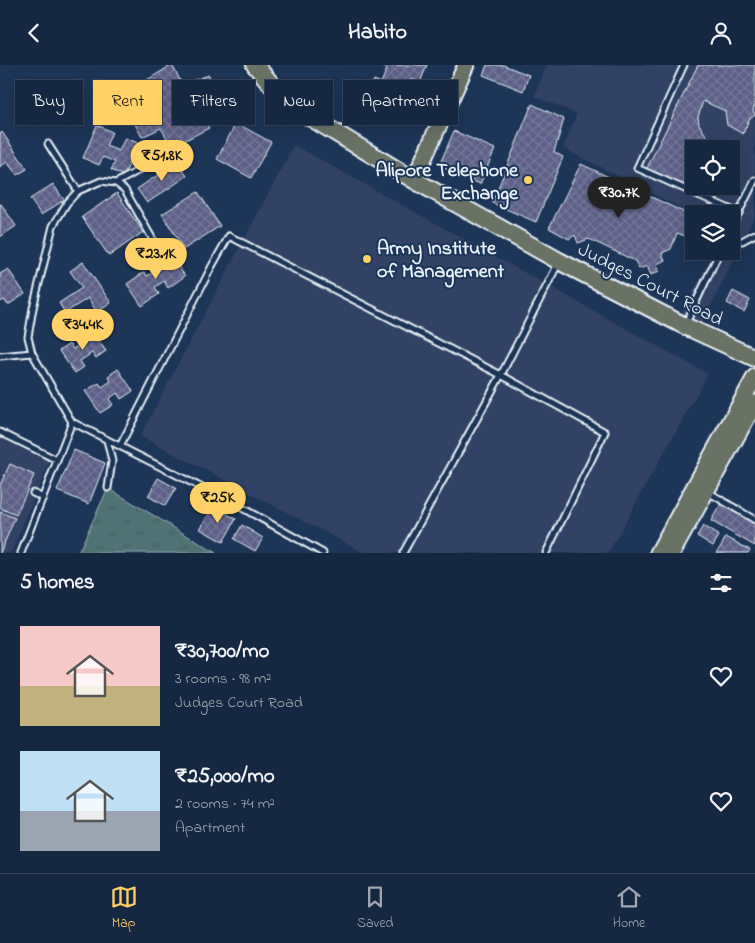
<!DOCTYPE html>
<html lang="en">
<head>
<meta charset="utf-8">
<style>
	:root { --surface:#162841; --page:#23344c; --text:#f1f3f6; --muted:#9ea6b1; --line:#35445a; --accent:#ffd166 }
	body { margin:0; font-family:"Indie Flower",sans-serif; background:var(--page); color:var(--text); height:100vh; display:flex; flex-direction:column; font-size:19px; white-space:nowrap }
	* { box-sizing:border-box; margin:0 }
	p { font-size:16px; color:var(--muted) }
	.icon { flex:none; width:28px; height:28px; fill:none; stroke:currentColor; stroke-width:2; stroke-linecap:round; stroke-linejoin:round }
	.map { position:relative; height:488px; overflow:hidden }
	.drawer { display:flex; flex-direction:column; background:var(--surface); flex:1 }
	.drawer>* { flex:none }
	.guide { position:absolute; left:15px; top:15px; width:500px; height:45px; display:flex; gap:10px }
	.buttons { position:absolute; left:685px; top:75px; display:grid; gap:10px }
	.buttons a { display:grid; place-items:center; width:55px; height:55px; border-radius:0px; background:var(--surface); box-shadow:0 5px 20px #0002,0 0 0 1px var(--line); font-size:25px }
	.price { position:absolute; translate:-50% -42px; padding:0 11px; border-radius:18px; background:var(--accent); color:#111; font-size:16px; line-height:32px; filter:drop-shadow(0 1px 2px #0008) }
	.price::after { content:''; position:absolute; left:50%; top:30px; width:15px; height:11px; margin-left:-8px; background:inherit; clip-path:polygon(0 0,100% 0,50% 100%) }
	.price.current { background:#222; color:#fff }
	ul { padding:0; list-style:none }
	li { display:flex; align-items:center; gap:15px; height:125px; padding:0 20px }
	li span { display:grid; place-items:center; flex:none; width:140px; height:100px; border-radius:0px; color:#555 }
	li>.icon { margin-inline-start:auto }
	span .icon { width:60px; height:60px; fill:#fffc; stroke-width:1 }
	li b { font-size:21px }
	h2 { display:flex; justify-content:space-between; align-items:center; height:60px; padding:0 20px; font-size:21px }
	.tag { padding:0 18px; border-radius:0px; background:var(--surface); box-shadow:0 5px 20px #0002,0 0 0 1px var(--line); font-size:18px; line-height:45px }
	.tag.current { background:var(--accent); color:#111 }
	header { display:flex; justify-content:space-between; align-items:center; height:65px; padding:0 20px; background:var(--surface); font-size:22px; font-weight:700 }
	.menu { display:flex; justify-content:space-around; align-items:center; height:70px; border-top:1px solid var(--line); background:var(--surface); font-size:14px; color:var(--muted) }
	.menu a { display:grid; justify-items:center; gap:2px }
	.menu .current { color:var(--accent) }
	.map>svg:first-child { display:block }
</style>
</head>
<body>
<header><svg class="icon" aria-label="back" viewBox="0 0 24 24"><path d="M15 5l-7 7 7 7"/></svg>Habito<svg class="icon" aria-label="person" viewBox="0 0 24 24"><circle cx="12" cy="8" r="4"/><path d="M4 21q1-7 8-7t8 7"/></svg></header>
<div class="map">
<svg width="755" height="488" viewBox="0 0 755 488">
	<defs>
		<pattern id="park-tufts" width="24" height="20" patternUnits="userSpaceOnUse" patternTransform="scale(1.25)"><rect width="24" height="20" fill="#4f7375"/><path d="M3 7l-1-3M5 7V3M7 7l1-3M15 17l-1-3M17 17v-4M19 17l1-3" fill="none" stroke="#4a5b5d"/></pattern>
		<pattern id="building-cross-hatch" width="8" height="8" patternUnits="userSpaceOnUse" patternTransform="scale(1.25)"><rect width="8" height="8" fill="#5d6187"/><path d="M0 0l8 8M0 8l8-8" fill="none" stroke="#747899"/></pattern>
	</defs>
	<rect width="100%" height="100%" fill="#1d3557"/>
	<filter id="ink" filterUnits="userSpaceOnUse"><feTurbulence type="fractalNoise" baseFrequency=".02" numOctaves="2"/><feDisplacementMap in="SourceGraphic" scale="10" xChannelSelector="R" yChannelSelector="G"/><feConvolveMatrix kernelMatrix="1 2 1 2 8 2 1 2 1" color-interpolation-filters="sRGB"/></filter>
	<g filter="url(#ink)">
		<g fill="#304265" fill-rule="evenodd">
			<path d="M 547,0 L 755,0 L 755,150 L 700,263 L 679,253 L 715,186 L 731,186 L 731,149 L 694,150 L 563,83 L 577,49 L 534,31 ZM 694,84 L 731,84 L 731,121 L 694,121 Z"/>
			<polygon points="294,80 708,309 608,488 365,488 140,371"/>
			<polygon points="0,367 52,391 11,488 0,488"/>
		</g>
		<polygon fill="url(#park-tufts)" stroke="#9cb2b6" points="108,423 216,488 78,488"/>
		<g fill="url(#building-cross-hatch)" stroke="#e8f1f8">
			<polygon points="172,0 182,19 209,10 217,33 196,41 209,63 172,82 161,63 142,72 130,50 150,40 137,21"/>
			<polygon points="382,0 427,0 420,18 411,14 405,27 420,34 411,55 366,35 374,15 381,18 387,4 382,2"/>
			<polygon points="487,0 503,0 529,10 523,26 483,10"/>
			<polygon points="698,0 755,0 755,40 753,45 755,50 749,54 743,69 727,60 725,46 703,36 698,52 699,59 707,72 709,82 709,84 694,84 694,121 692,126 646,105"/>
			<polygon points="532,39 564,54 554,87 563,92 536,157 492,138"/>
			<polygon points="236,58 271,77 251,113 217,94"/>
			<polygon points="97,60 112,67 106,81 119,86 125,73 138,78 124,111 111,105 115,97 103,92 99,100 83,93"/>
			<polygon points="454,66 495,84 480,119 439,101"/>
			<polygon points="2,67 27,104 17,110 7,97 0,102 0,69"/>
			<polygon points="177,97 187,111 147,138 137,124"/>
			<polygon points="581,99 692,151 685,171 677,168 671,184 662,188 665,195 657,199 659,206 651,210 647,201 639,204 635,196 589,174 578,178 575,170 569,174 549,163"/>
			<polygon points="53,119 64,135 41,150 30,134"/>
			<polygon points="198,127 220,161 184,184 162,149"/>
			<polygon points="117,128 143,167 109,191 82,152"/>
			<polygon points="0,139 1,139 16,161 0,172"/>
			<polygon points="170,189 185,211 168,223 164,216 155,222 159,229 142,241 127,219 144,207 147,211 157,205 154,200"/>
			<polygon points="83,197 111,238 97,247 88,233 65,248 59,238 82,223 70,206"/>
			<polygon points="8,204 25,229 8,240 4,235 0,237 0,209"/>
			<polygon points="733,226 750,235 744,247 727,238"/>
			<polygon points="90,264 106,286 96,293 92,288 80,296 84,302 75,308 59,286 69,279 73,284 84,277 80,271"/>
			<polygon points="118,304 133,326 121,334 117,328 109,334 113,340 100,348 85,326 99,318 102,322 111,316 108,311"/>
			<polygon points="74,385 105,398 89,439 57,426"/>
			<polygon points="10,399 34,410 16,450 0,443 0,420"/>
			<polygon points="158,413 176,423 165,441 148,431"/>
			<polygon points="721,438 755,458 755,481 711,456"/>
			<polygon points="213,441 236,454 223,477 200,464"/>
			<polygon points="0,447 15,453 0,488"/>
			<polygon points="242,460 263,473 255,486 234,474"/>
			<polygon points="703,461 719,471 713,481 697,471"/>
			<polygon points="726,472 750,485 748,488 717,488"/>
		</g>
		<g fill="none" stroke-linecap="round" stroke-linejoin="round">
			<g stroke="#e8f1f8" stroke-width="9">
				<g id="service">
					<polyline points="684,0 637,103 739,148"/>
					<polyline points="48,79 78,126"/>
					<polyline points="116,118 164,91"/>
					<polyline points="731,163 755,115"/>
					<polyline points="742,176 755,169"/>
					<polyline points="135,194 157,182 125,125 116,118 101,116 78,126 67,138 53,161 33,243 28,272 32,288 72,357 244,444 323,488"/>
					<polyline points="686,258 720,186"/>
					<polyline points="0,291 32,288"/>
					<polyline points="0,367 57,395"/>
					<polyline points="107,375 112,396 108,423"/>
					<polyline points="120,381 212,201 229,171 501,310 558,199"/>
					<polyline points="708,427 755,455"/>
					<polyline points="33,428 43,433"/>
					<polyline points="21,488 72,357"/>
					<polyline points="403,488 501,310 605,367 546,488"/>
				</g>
			</g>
			<g stroke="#e8f1f8" stroke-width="19">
				<g id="primary">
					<polyline points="414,115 466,0"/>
					<polyline points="658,488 755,312"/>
					<polyline points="672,488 755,338"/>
				</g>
			</g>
			<g stroke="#e8f1f8" stroke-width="20">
				<polyline id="trunk" points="255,0 288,39 414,115 559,196 685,261 755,293"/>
			</g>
			<use href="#service" stroke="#1d3557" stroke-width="5"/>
			<use href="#primary" stroke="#6b7165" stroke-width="15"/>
			<use href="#trunk" stroke="#6b7165" stroke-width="16"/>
		</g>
	</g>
	<g fill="#ffd166" stroke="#1d3557" stroke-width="2">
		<circle cx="528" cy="115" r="5"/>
		<circle cx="367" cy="194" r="5"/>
	</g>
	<g text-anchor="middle" stroke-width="4" stroke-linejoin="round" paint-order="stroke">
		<g font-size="20" font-weight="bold" fill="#e8f1f8" stroke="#1d3557" text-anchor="end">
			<text x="518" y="111">Alipore Telephone<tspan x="518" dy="23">Exchange</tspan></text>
			<text x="377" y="189" text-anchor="start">Army Institute<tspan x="377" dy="23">of Management</tspan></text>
		</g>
		<g font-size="20" fill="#e8f1f8" stroke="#1d3557">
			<text transform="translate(651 218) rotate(27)" y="7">Judges Court Road</text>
		</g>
	</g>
</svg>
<div class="buttons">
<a><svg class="icon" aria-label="locate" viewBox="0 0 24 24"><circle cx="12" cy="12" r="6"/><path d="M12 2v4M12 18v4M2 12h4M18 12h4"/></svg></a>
<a><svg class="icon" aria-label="layers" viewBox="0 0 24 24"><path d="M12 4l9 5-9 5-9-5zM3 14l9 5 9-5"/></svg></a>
</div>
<b class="price" style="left:162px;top:117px">₹51.8K</b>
<b class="price current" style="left:619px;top:154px">₹30.7K</b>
<b class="price" style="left:156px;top:215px">₹23.1K</b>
<b class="price" style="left:83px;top:286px">₹34.4K</b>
<b class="price" style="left:218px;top:459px">₹25K</b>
<div class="guide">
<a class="tag">Buy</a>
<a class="tag current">Rent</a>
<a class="tag">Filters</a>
<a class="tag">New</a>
<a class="tag">Apartment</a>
</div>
</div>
<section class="drawer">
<h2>5 homes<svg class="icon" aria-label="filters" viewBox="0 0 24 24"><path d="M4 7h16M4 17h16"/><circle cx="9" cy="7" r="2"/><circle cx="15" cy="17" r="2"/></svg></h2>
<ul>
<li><span style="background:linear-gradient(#f6c9c9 60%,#c2b280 0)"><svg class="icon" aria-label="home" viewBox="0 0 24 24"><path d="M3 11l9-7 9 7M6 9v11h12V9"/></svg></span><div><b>₹30,700/mo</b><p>3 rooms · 98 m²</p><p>Judges Court Road</p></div><svg class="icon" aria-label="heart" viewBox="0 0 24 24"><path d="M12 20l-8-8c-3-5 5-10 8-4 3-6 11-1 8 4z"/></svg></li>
<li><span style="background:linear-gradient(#bfe0f5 60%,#9aa5b1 0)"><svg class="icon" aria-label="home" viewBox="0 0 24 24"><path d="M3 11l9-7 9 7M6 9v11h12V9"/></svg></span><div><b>₹25,000/mo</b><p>2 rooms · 74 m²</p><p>Apartment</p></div><svg class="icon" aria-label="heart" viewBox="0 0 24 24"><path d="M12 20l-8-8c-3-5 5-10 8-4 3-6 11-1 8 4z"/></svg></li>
</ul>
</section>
<nav class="menu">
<a class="current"><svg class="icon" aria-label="map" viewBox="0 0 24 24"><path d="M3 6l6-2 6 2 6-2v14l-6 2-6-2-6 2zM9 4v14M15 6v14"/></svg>Map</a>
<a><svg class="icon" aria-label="saved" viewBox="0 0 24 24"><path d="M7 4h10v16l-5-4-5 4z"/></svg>Saved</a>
<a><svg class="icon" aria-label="home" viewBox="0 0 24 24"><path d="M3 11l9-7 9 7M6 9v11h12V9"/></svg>Home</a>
</nav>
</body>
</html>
